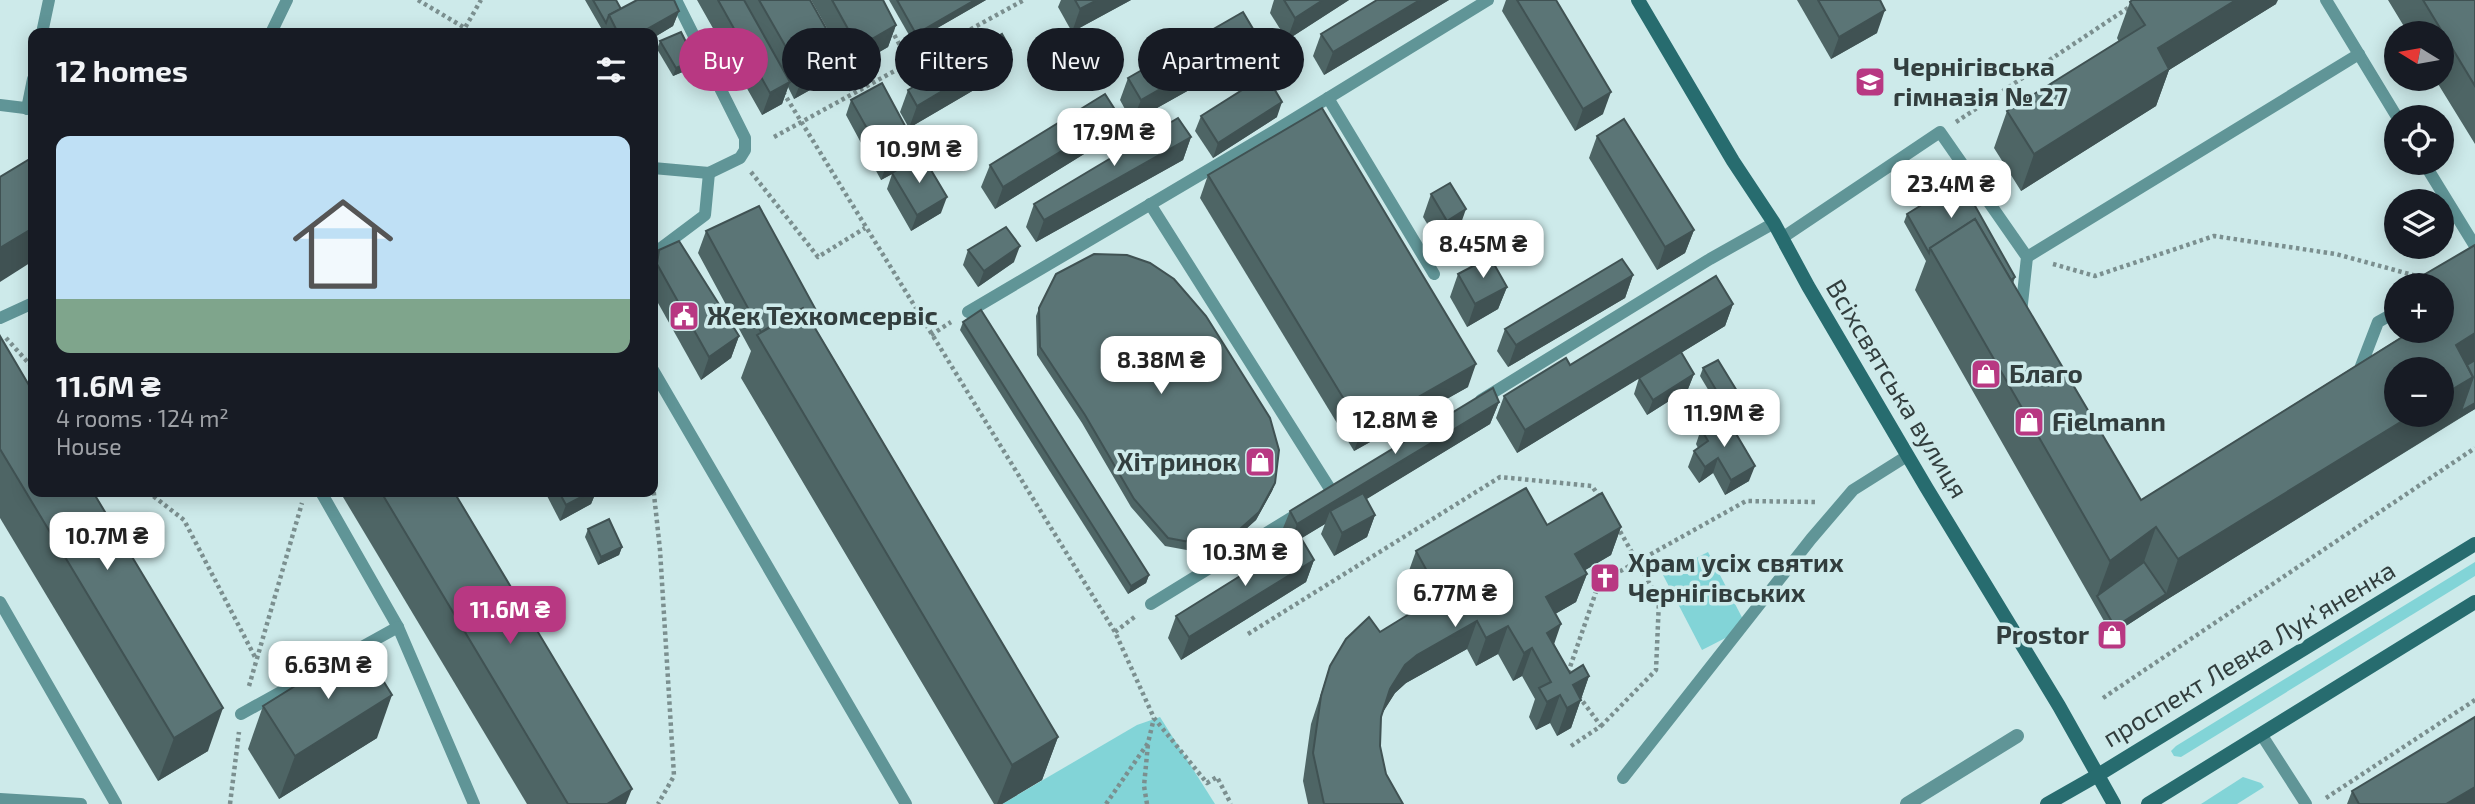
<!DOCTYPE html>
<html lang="en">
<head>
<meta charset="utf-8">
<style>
	:root { --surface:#171b24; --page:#242831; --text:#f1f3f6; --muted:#9ea1a6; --accent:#b83882 }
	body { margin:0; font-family:"Exo 2",sans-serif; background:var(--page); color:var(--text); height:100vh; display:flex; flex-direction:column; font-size:26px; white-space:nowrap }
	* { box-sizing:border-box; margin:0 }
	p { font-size:23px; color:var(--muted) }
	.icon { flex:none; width:38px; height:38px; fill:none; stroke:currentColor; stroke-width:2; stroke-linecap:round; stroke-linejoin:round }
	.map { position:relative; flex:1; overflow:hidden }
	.panel { position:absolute; left:28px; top:28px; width:630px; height:469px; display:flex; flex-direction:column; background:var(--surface); border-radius:14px; box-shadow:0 4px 18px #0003 }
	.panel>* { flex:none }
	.banner { position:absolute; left:679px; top:28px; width:665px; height:63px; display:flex; gap:14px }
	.needle { width:46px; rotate:281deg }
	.fabs { position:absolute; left:2384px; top:21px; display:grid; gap:14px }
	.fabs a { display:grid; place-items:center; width:70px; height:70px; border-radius:50%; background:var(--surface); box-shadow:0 4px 18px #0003; font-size:35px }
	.price { position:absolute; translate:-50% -60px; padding:0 16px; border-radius:14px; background:#fff; color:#222; font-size:23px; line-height:46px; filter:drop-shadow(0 2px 4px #0008) }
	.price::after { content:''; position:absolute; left:50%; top:42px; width:21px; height:16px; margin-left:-10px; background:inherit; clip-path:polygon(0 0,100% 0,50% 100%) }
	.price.current { background:var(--accent); color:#fff }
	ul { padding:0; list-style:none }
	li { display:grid; align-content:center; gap:14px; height:371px; padding:0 28px }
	li span { display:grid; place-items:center; height:217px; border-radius:14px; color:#555 }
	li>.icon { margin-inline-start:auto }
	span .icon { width:126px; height:126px; fill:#fffc; stroke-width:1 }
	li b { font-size:30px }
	h2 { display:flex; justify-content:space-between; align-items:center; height:84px; padding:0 28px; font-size:30px }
	.chip { padding:0 24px; border-radius:32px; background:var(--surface); box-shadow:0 4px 18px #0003; font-size:24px; line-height:63px }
	.chip.current { background:var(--accent); color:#fff }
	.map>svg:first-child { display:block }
</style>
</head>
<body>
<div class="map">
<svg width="2475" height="804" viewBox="0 0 2475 804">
	<rect width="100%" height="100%" fill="#cdeaea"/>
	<g fill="#82d4d7">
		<polygon points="1708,552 1747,627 1702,650 1663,575"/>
		<polygon points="2475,562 2475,576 2181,757 2174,756 2171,751 2176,746"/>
		<polygon points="1160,717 1215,804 1002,804 1137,725"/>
		<polygon points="2243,777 2261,783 2264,787 2237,804 2201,804"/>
	</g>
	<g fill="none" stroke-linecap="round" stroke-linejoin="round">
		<g stroke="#7b8f8f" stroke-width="4.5" stroke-dasharray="3.5 3.5" stroke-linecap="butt">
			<polyline points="418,0 465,28"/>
			<polyline points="891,29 909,62"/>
			<polyline points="462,33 481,0"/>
			<polyline points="836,63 853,93"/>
			<polyline points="783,92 1115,632 1154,718 1207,783 1217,777 1231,804"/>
			<polyline points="1956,122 2140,0"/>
			<polyline points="774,137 1024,0"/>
			<polyline points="751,172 818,257 865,228"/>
			<polyline points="2053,264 2095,276 2214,236 2336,254 2424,278"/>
			<polyline points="931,335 951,322"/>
			<polyline points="6,338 33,368"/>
			<polyline points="653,485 660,550 674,776 658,804"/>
			<polyline points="148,492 184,520 256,659"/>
			<polyline points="1115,632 1137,615"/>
			<polyline points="1248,634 1500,477 1592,486 1600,498"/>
			<polyline points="1568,673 1599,583 1746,501 1816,502"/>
			<polyline points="249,686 302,503"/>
			<polyline points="2103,698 2475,448"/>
			<polyline points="1601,726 1656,670 1659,600 1617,526"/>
			<polyline points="1571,746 1601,726 1578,695"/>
			<polyline points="2326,798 2475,700"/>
			<polyline points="230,804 239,732"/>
			<polyline points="1106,804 1148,743 1154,718"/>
			<polyline points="1147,804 1144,786 1148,744"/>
		</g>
		<g stroke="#609597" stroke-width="12">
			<polyline points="2326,0 2397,117"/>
			<polyline points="42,33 49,0"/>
			<polyline points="271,33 287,0"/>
			<polyline points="1328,98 1434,274"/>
			<polyline points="0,105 33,109"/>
			<polyline points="27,109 33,79"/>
			<polyline points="2424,163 2475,246"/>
			<polyline points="653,168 709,173 740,158 745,150 745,138 676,0"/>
			<polyline points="1150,204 1332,492"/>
			<polyline points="1782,238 1940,132 2027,257 2021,313"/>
			<polyline points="653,254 705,215 709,173"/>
			<polyline points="2027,257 2359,54"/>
			<polyline points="968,312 1271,133 1488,0"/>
			<polyline points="0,318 33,303"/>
			<polyline points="653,370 906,804"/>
			<polyline points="2358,374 2378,322 2396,312"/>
			<polyline points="1481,400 1710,259 1774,223"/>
			<polyline points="321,492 398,627 474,804"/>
			<polyline points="0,602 116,804"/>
			<polyline points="1151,604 1299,513"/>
			<polyline points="241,714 398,627"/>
			<polyline points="2261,734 2306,804"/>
			<polyline points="1623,778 1811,539 1853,490 1907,456"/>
			<polyline points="0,799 81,804"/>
		</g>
		<polyline stroke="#609597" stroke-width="14" points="1907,804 2017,736"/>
		<g stroke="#276c6f" stroke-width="14">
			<polyline points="1638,0 1733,161 1774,223 1808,286 1926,487 2059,706 2114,804"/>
			<polyline points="2047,804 2098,775 2475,544"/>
			<polyline points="2148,804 2475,602"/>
		</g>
	</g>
	<g fill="#4e6565">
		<polygon points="585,0 615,0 621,9 679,11 673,26 653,38 653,33 604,33"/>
		<polygon points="697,0 810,0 841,55 833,77 794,99 788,87 782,104 762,115"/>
		<polygon points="811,0 883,0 896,25 888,47 850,69"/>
		<polygon points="889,0 986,0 913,42"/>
		<polygon points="1061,0 1131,0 1072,32 1058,7"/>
		<polygon points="1274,0 1349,0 1287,40 1270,13"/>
		<polygon points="1377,0 1449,0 1324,75 1313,56 1321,34"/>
		<polygon points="1506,0 1556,0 1603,114 1575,131 1502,11"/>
		<polygon points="1797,0 1880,0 1877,33 1831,59"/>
		<polygon points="2388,0 2475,0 2475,144 2435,79 2441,79 2441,33 2408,33"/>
		<polygon points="2130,2 2276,4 2169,70 2156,106 2021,191 1994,148 2007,111 2119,42 2117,38"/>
		<polygon points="660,41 695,60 692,68 673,76 657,49"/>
		<polygon points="1011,50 1003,73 909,128 900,112 908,90"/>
		<polygon points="1248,57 1132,122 1120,100 1128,78"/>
		<polygon points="851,100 917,148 913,161 941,213 911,231 887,189 892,174 881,180 846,115"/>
		<polygon points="1201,116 1277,117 1213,158 1195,131"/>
		<polygon points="1597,136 1694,230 1685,253 1657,270 1589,158"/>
		<polygon points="1191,137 1183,160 1036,242 1026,227 1034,204"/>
		<polygon points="1110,138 995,209 981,187 990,165"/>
		<polygon points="1208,175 1468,387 1354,451 1200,198"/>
		<polygon points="1431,194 1458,232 1439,243 1423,217"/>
		<polygon points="1907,214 2015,277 2013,284 2141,500 2406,334 2404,331 2441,331 2441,285 2413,285 2415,280 2475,245 2475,409 2163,602 2112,635 1915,290 1926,261 1904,222"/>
		<polygon points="706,231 817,312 813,324 1058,737 1042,780 1002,804 994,804 741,378 751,351 698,253"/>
		<polygon points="659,250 739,336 731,358 701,380 653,294 653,267"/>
		<polygon points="968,250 1014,262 978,287 963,265"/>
		<polygon points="1458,274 1507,287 1498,309 1467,327 1450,297"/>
		<polygon points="1633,275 1625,298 1508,367 1497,351 1505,329"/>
		<polygon points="1733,304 1725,326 1681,353 1694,374 1688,389 1647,415 1634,394 1639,378 1517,453 1496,418 1504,396 1570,365"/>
		<polygon points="1039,308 1275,483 1272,491 1256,520 1237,537 1212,550 1192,551 1165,546 1131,507 1082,423 1037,355 1036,316"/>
		<polygon points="963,322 1149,575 1146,583 1128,594 960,330"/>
		<polygon points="0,336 208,751 158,781 0,518"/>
		<polygon points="1703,368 1740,396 1737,404 1722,413 1700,376"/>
		<polygon points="1499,402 1490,424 1366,499 1375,515 1367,537 1334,556 1321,534 1325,524 1301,538 1314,560 1306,582 1181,660 1168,638 1176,616 1289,546 1281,533 1290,511"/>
		<polygon points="1701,429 1749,481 1725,495 1713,473 1699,483 1688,467 1694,451 1698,448 1696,444"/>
		<polygon points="340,492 454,492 626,804 527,804"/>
		<polygon points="545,492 596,492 591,504 560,521"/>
		<polygon points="1547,525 1621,527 1611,555 1585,570 1587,574 1576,602 1555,614 1554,644 1570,673 1589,676 1571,728 1557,736 1550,723 1536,730 1529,717 1535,699 1522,676 1513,681 1498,654 1476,666 1467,649 1406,683 1395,693 1382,713 1381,717 1380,746 1386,774 1403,804 1308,804 1303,781 1311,724 1330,666 1421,607 1406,579 1416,551"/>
		<polygon points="588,529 622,547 619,555 598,565 585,537"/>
		<polygon points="263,706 377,738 279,799 248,749"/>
		<polygon points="2352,791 2475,804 2347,804"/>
	</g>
	<g fill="#405253">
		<polygon points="975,0 986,0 913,42 916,34"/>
		<polygon points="1097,0 1131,0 1072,32 1080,9"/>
		<polygon points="1323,0 1349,0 1287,40 1295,18"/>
		<polygon points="1420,0 1449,0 1324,75 1333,52"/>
		<polygon points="2236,0 2278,0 2276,4 2169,70 2156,106 2021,191 2034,154 2158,48"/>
		<polygon points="1885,10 1877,33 1831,59 1839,37"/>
		<polygon points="679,11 673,26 653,38 653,33 640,33"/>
		<polygon points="896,25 888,47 850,69 858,47"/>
		<polygon points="1256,34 1248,57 1132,122 1141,100"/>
		<polygon points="1011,50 1003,73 909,128 917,106"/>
		<polygon points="841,55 833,77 794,99 803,77"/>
		<polygon points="695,60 692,68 673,76 676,68"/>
		<polygon points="790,82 782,104 762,115 770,93"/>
		<polygon points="1611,92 1603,114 1575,131 1583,109"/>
		<polygon points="1282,102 1277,117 1213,158 1218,143"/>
		<polygon points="1119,116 1110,138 995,209 1003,187"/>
		<polygon points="1191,137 1183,160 1036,242 1044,220"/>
		<polygon points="917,148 912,163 881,180 887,164"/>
		<polygon points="947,197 941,213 911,231 917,215"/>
		<polygon points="1466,209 1458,232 1439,243 1447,221"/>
		<polygon points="33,228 33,261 0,282 0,248"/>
		<polygon points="1694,230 1685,253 1657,270 1665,247"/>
		<polygon points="1020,246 1014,262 978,287 984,271"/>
		<polygon points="1633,275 1625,298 1508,367 1516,345"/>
		<polygon points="1507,287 1498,309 1467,327 1475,304"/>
		<polygon points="1733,304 1725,326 1517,453 1525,430"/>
		<polygon points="817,312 809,334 765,340"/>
		<polygon points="2475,333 2475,366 2446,384 2456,345"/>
		<polygon points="739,336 731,358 701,380 709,357"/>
		<polygon points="1476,364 1468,387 1354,451 1362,429"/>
		<polygon points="1694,374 1688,389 1647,415 1653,400"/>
		<polygon points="2473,377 2458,419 2163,602 2112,635 2115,627 2166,594 2178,559 2412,415 2441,415 2441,396"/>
		<polygon points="1740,396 1737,404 1722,413 1725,405"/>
		<polygon points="1499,402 1490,424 1334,519 1330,511 1325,524 1289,546 1297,524"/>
		<polygon points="2475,403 2475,409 2458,419 2461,411"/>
		<polygon points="1718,458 1713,473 1699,483 1705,467"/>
		<polygon points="1755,466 1749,481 1725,495 1731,480"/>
		<polygon points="1275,483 1272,491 1256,520 1237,537 1212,550 1192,551 1195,543"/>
		<polygon points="591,492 596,492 591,504 560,521 566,505"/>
		<polygon points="1375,515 1367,537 1334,556 1342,533"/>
		<polygon points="1621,527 1611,555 1565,582 1575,554"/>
		<polygon points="2156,527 2141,570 2097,596 2110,561"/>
		<polygon points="622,547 619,555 598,565 601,557"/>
		<polygon points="1314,560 1306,582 1181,660 1189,637"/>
		<polygon points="1587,574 1576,602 1536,625 1546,597"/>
		<polygon points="1149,575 1146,583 1128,594 1131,586"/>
		<polygon points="1477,621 1467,649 1406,683 1395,693 1380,717 1390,689 1405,665 1417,655"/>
		<polygon points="1561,624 1551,653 1547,633"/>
		<polygon points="1508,626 1498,654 1476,666 1486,638"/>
		<polygon points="1532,648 1522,676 1513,681 1524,653"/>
		<polygon points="1589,676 1571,728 1557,736 1567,708 1573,685"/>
		<polygon points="392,695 377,738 279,799 295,756"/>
		<polygon points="1560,695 1550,723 1536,730 1547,702"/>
		<polygon points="223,708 208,751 158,781 174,738"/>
		<polygon points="1058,737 1042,780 1002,804 997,804 1012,765"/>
		<polygon points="2475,787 2475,804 2446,804"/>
		<polygon points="632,789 626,804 607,804"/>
	</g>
	<g fill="#5b7576" stroke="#405253" stroke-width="2">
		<polygon points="593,0 616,0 621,9 609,15 606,23"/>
		<polygon points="637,0 674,0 679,11 640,33 618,33 609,15"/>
		<polygon points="718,0 744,0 790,82 770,93"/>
		<polygon points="759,0 810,0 841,55 803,77"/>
		<polygon points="832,0 883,0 896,25 858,47"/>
		<polygon points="897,0 975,0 916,34"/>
		<polygon points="1075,0 1097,0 1080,9"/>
		<polygon points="1284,0 1323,0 1295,18"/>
		<polygon points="1377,0 1420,0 1333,52 1321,34"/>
		<polygon points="1517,0 1556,0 1611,92 1583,109"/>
		<polygon points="1818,0 1880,0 1885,10 1839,37"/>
		<polygon points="2132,0 2236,0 2158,48 2169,69 2034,154 2007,111 2145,25 2130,2"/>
		<polygon points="2423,0 2475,0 2475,86"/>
		<polygon points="1243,12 1256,34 1141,100 1128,78"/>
		<polygon points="681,32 695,60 676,68 660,41"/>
		<polygon points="1002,34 1011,50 917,106 908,90"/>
		<polygon points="1266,75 1282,102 1218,143 1201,116"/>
		<polygon points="882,83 917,148 887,164 851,100"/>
		<polygon points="1105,94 1119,116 1003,187 990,165"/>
		<polygon points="1322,108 1476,364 1362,429 1208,175"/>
		<polygon points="1178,118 1191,137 1044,220 1034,204"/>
		<polygon points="1624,119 1694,230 1665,247 1597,136"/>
		<polygon points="922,155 947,197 917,215 892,173"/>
		<polygon points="33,157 33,228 0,248 0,177"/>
		<polygon points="1961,181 2015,277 2011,280 1975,219 1930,248 1929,253 1907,214"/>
		<polygon points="1450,183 1466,209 1447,221 1431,194"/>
		<polygon points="759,206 817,312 808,317 803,308 761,332 706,231"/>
		<polygon points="1975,219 2141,500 2412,331 2441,331 2441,285 2418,285 2415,280 2475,245 2475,333 2456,345 2473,377 2441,396 2441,369 2396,369 2396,415 2412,415 2178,559 2156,527 2110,561 1930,248"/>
		<polygon points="1006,227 1020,246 984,271 968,250"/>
		<polygon points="679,241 739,336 709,357 657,264 659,250"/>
		<polygon points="1094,254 1127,255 1150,263 1174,279 1206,316 1270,418 1279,450 1275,483 1259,512 1240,529 1215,542 1195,543 1168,538 1134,499 1085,415 1040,347 1039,308 1056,274"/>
		<polygon points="1490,257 1507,287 1475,304 1458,274"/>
		<polygon points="1622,259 1633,275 1516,345 1505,329"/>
		<polygon points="1716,276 1733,304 1525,430 1504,396 1566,358 1570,365"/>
		<polygon points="803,308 1058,737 1012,765 757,335"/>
		<polygon points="981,310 1149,575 1131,586 963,322"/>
		<polygon points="0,336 33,392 33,492 93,492 223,708 174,738 0,449"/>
		<polygon points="1681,352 1694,374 1653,400 1639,378"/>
		<polygon points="1718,360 1740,396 1725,405 1703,368"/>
		<polygon points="2475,360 2475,403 2461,411 2473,377 2467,365"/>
		<polygon points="1493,388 1499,402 1297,524 1290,511"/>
		<polygon points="1725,415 1755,466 1731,480 1718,458 1705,467 1694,451 1708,441 1701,429"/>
		<polygon points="1526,488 1547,525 1602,493 1621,527 1575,554 1587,574 1546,597 1561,624 1547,633 1570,673 1583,665 1589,676 1573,685 1581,700 1567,708 1560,695 1547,702 1539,688 1551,682 1532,648 1524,653 1508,626 1486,638 1477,621 1417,655 1405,665 1390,689 1381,717 1380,746 1386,774 1403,804 1324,804 1313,753 1321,696 1330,666 1346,639 1369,617 1380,632 1440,595 1416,551"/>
		<polygon points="381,492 454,492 632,789 607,804 568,804"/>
		<polygon points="559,492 591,492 566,505"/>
		<polygon points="1363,493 1375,515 1342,533 1330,511"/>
		<polygon points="609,519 622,547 601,557 588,529"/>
		<polygon points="1301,538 1314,560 1189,637 1176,616"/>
		<polygon points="2144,562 2166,594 2115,627 2097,596"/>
		<polygon points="361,645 392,695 295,756 263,706"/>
		<polygon points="2475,717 2475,787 2446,804 2359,804 2352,791"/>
	</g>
	<defs>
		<g id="school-square" transform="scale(1.575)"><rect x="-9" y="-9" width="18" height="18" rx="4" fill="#b83882" stroke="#cdeaea"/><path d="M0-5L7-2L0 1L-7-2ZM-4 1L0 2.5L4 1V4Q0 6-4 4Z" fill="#fff"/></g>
		<g id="civic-square" transform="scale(1.575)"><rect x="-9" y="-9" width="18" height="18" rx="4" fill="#b83882" stroke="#cdeaea"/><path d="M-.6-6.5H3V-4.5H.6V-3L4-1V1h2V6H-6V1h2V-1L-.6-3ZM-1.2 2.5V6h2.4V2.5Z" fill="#fff"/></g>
		<g id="shop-square" transform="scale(1.575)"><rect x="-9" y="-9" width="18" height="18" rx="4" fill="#b83882" stroke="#cdeaea"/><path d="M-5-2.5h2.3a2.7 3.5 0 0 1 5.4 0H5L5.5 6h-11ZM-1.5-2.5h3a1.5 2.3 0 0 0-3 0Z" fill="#fff"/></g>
		<g id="church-square" transform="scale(1.575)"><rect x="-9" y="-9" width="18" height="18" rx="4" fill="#b83882" stroke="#cdeaea"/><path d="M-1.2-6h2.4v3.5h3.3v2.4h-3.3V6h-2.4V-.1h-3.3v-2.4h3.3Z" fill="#fff"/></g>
	</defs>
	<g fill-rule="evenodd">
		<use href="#school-square" x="1870" y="82"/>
		<use href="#civic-square" x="684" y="316"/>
		<use href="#shop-square" x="1986" y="374"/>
		<use href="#shop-square" x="2029" y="422"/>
		<use href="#shop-square" x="1260" y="462"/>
		<use href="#church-square" x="1605" y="578"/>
		<use href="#shop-square" x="2112" y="635"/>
	</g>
	<g text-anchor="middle" stroke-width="7" stroke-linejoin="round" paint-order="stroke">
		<g font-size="26" font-weight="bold" fill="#323e3e" stroke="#cdeaea" text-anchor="start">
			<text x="1893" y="76">Чернігівська<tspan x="1893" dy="30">гімназія № 27</tspan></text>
			<text x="707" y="325">Жек Техкомсервіс</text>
			<text x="2009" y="383">Благо</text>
			<text x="2052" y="431">Fielmann</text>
			<text x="1237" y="471" text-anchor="end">Хіт ринок</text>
			<text x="1628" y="572">Храм усіх святих<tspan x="1628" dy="30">Чернігівських</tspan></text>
			<text x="2089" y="644" text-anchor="end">Prostor</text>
		</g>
		<g font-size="26" fill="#323e3e" stroke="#cdeaea">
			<text transform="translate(1897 389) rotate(59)" y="9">Всіхсвятська вулиця</text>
			<text transform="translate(2249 654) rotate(-31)" y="9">проспект Левка Лукʼяненка</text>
		</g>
	</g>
</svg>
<div class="fabs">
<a><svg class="needle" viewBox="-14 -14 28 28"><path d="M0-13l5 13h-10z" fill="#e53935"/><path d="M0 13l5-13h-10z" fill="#9ea1a6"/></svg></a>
<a><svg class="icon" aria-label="locate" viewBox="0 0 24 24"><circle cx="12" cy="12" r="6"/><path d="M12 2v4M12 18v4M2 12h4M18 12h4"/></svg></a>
<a><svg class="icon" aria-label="layers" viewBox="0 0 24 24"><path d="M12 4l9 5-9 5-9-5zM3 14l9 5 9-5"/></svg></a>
<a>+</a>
<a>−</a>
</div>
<b class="price" style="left:1114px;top:168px">17.9M ₴</b>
<b class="price" style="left:919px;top:185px">10.9M ₴</b>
<b class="price" style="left:1951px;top:220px">23.4M ₴</b>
<b class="price" style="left:1483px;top:280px">8.45M ₴</b>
<b class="price" style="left:1161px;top:396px">8.38M ₴</b>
<b class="price" style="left:1724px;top:449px">11.9M ₴</b>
<b class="price" style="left:1395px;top:456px">12.8M ₴</b>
<b class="price" style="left:107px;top:572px">10.7M ₴</b>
<b class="price" style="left:1245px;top:588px">10.3M ₴</b>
<b class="price" style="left:1455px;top:629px">6.77M ₴</b>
<b class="price current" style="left:510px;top:646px">11.6M ₴</b>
<b class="price" style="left:328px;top:701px">6.63M ₴</b>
<div class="banner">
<a class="chip current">Buy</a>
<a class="chip">Rent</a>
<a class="chip">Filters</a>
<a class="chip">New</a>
<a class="chip">Apartment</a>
</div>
<section class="panel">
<h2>12 homes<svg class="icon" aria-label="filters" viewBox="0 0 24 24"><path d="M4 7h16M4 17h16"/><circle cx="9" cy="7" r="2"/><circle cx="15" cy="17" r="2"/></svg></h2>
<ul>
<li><span style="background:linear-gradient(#bfe0f5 75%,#7fa58c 0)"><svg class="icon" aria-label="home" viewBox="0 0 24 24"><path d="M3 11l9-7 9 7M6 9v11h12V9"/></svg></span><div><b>11.6M ₴</b><p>4 rooms · 124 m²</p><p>House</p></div></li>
</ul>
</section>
</div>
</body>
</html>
